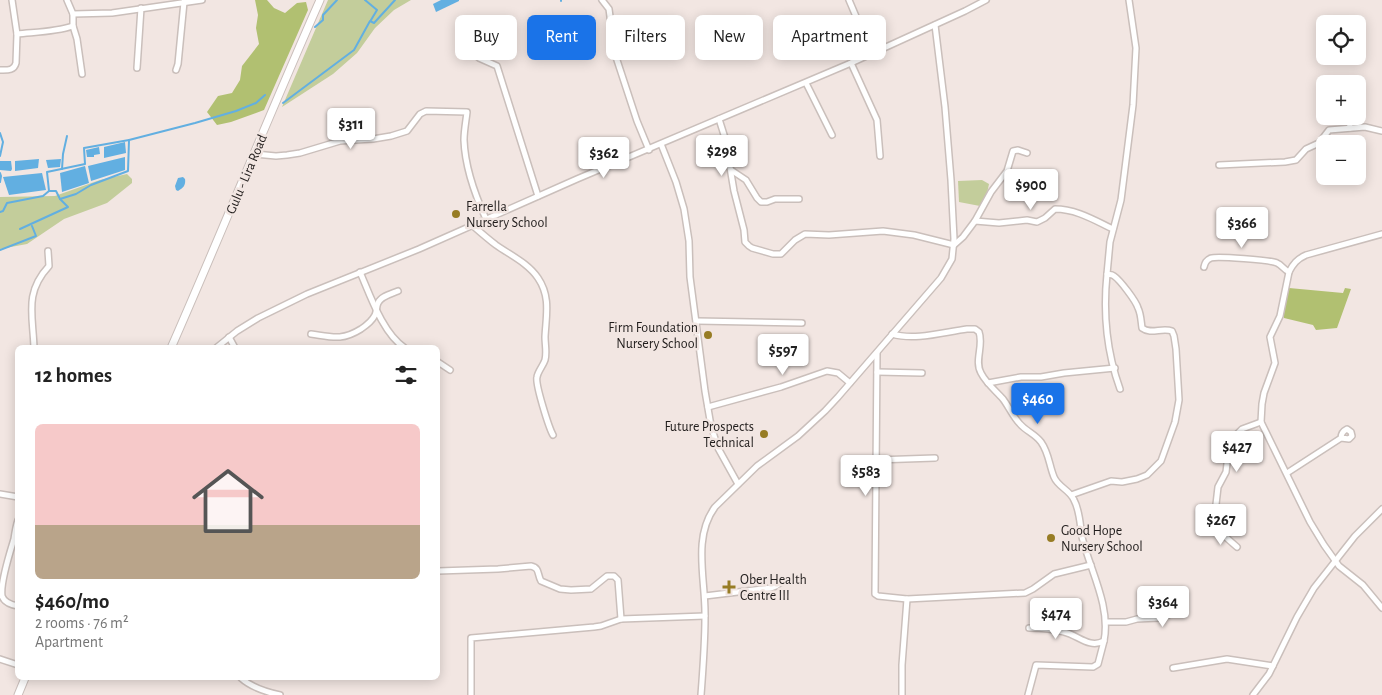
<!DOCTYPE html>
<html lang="en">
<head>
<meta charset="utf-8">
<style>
	:root { --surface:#fff; --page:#f6f6f6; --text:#222; --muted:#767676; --line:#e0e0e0; --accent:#1a73e8 }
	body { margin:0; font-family:"Alegreya Sans",sans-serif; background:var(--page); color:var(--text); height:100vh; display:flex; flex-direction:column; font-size:19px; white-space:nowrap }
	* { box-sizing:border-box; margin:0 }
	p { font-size:16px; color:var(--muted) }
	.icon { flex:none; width:28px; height:28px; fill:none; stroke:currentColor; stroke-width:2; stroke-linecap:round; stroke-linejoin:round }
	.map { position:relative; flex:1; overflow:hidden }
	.side { position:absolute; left:15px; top:345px; width:425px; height:335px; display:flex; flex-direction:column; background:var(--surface); border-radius:8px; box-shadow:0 2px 12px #0003 }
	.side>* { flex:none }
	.hud { position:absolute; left:455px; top:15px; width:475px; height:45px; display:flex; gap:10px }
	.controls { position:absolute; left:1316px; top:15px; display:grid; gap:10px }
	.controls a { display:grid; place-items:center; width:50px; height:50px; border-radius:8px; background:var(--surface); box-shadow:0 2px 12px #0003; font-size:25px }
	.price { position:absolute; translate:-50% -42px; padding:0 11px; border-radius:5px; background:#fff; color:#222; font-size:16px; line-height:32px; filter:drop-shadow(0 1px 2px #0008) }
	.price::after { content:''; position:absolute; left:50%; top:30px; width:15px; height:11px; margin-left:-8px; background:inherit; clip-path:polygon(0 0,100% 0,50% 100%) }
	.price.current { background:var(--accent); color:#fff }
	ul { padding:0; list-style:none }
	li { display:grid; align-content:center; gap:10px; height:265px; padding:0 20px }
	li+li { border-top:1px solid var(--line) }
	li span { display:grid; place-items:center; height:155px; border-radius:8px; color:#555 }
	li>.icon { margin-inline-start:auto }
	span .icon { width:90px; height:90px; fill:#fffc; stroke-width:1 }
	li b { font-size:21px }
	h2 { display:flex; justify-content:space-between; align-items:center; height:60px; padding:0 20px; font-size:21px }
	.tag { padding:0 18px; border-radius:8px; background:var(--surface); box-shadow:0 2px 12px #0003; font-size:18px; line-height:45px }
	.tag.current { background:var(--accent); color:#fff }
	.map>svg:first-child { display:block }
</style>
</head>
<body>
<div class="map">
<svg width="1382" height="695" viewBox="0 0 1382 695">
	<rect width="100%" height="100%" fill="#f2e6e2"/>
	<g fill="#c3cd9b">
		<polygon points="328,0 411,0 394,10 375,28 357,53 333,74 282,107"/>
		<polygon points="127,174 132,179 132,183 107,203 64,219 27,244 0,249 0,197 55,196 100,180"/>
		<polygon points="982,180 989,184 986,198 980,206 959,202 958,181"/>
	</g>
	<g fill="#b1c071">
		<polygon points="255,0 267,0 274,8 285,13 297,3 306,2 308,10 264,110 231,122 217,125 207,112 218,96 232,93 240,80 242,66 259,44 256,28 258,15"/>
		<polygon points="1289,288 1343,293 1345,288 1351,289 1337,328 1316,330 1313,325 1284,318 1281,300"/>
	</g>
	<g fill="#62afe1">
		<polygon points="441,0 459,0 459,1 436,12 433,4"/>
		<polygon points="125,142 126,153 104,158 104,147"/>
		<polygon points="99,147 100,154 94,155 94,157 87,157 86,150"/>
		<polygon points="125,157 125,170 91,181 88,166"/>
		<polygon points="39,159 38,168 15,171 15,161"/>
		<polygon points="61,159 60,167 48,168 46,160"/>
		<polygon points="0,161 11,161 12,169 11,171 0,170"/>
		<polygon points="85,166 89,183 62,192 60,173"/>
		<polygon points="42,173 46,190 9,195 3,177"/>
		<path d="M 183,177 L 185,179 C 186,185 183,188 178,191 L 176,190 L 175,186 L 178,178 Z"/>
	</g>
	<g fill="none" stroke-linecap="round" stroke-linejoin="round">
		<g stroke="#62afe1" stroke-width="2">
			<polyline points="365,0 377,10 371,20"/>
			<polyline points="561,0 561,1"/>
			<polyline points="315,27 323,20 323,15 337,0"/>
			<polyline points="283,103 354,50 370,21 374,23 395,0"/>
			<polyline points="0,156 3,142 0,133"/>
			<polyline points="62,169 63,154 67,136"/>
			<polyline points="0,173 1,176 0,182"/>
			<polyline points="49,191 47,172 85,164 84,148 129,140"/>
			<polyline points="0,212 3,211 7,203 43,196 49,191 56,191 60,199 76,194 91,185 128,171 129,140 195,123 236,111 256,103 265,95"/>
			<polyline points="20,229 68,207 60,199"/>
			<polyline points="0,250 36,236 32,226"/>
		</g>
		<g stroke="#cabfbb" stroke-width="8">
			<g id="minor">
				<polyline points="67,0 73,14 112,13 202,0"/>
				<polyline points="602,0 609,9 615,54 637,121 649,150"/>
				<polyline points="849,0 872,54"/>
				<polyline points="73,14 73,26 77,39 82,74"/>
				<path d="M 17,34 C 36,32 55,32 73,26"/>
				<polyline points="479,58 497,66 538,196"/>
				<polyline points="851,63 877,120 880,156"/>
				<polyline points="137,68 141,8"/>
				<path d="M 0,70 C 7,70 14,71 16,63 L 17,34 L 12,0"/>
				<polyline points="176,70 178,64 184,2"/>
				<polyline points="806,83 832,135"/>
				<polyline points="1349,116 1350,128"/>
				<path d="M 719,119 L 725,138 L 734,191 L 744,230 L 745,242 L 749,246 L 752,248 L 773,254 L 781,254 L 795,240 L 805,234 L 829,235 L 883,231 L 914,235 L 954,245 L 963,237 L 975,221 L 999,223 L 1027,220 L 1037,222 L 1045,218 L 1055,209 C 1076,209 1094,220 1113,229"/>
				<polyline points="661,144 676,182 684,209 689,241 690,277 705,391 711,426 718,448 738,484"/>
				<path d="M 255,154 L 276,156 L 287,155 L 300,153 L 340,141 L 373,139 L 391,136 L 407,131 L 420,114 L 426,111 L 467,112 C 466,121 464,131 464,140 C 465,167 475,195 486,219"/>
				<polyline points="1219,165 1285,162 1296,160 1306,149 1319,143 1329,130 1365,127 1382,131"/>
				<polyline points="731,170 746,180 757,198 761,202 767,202 775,199 799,199"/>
				<polyline points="975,221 991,192 1007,171 1013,151 1018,150 1027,153"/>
				<path d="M 472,225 C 480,232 488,239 496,245 C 510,255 528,263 538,278 C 551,297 546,316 545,337 C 545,345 547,352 545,360 C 543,366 538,371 537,377 C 535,384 549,428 553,435"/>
				<path d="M 1382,234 L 1306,255 C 1297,259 1293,264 1289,272 L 1280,316 L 1270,337 L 1275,363 L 1264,393 L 1262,404 L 1261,422 L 1310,522 L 1324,545 L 1339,566 L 1363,585 L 1382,608"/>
				<path d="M 1204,267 C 1205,263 1206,260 1211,258 C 1217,256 1271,260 1277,263 C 1282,265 1284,270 1289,272"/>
				<path d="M 360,272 C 370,295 383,334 405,348"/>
				<path d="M 1107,274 C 1103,313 1107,353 1120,389"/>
				<polyline points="697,321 802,323"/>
				<path d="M 311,334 C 332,337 342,341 361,329 C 367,325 372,321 375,315 C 377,311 376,307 378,303 C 381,296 391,294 398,291"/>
				<path d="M 892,334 C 915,341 944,332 967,329 L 975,329 L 979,332 C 984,345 974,361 981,373 C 986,383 996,391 1003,399 C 1009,407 1013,417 1020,424 C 1026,431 1035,434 1041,442 C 1049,453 1049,465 1054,477 C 1058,487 1070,490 1074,500 C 1080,511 1080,525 1082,537 C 1090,570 1111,606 1104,641 C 1089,649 1078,635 1064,632 C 1053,629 1041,628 1029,628"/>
				<polyline points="229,337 235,348"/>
				<path d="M 34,348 C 33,315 24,293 49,266 L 48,251"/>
				<polyline points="216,348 237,331 258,318 307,294 419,249 577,179 851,63 965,11 986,0"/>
				<polyline points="877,353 875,594 878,596 907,599 1025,593 1033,589 1054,574 1091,565"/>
				<polyline points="438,362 450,370"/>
				<polyline points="877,372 922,373"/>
				<polyline points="988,383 1021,377 1041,377 1064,373 1115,368"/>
				<polyline points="708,407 781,387 827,371 838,373 850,383"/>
				<polyline points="876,460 935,458"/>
				<path d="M 1287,473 L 1341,438 L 1349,439 L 1352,436 L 1351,432 L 1347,429 C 1343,431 1341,434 1341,438"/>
				<polyline points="0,494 18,497"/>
				<path d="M 1071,495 L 1111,481 L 1122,482 L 1137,479 L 1147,475 L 1161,461 L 1175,422 L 1179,400 L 1176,349 L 1174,336 L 1172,331 C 1162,327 1151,335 1142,328 C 1141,321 1141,314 1138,308 C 1136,301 1120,280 1114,276 C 1111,274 1110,275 1107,274 L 1110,242 L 1121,200 L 1133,105 L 1136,48 L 1129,0"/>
				<path d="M 18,520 C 16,526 15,532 14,539 C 10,552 0,583 2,596 C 4,602 12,605 18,606"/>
				<polyline points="1237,547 1221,533 1215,523 1215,513 1218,487 1226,472 1228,455 1236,435 1242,429 1261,422"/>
				<path d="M 438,571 L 498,569 L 531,566 C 540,568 537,574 541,581 L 560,589 L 571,590 L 591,589 L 607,576 L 614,576 L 618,580 L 621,619"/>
				<polyline points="705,596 771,588 776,586 784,580 796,580"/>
				<polyline points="1106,622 1126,622 1137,619 1159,618 1179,611"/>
				<polyline points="0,659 18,665"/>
				<polyline points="1173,668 1227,659 1273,666"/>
				<path d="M 241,678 C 252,688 266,692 280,695"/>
				<polyline points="471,695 471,638 594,627 601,626 621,619 705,616"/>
				<path d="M 701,695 C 703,669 705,643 705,617 C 706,581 692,538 715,507 L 757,466 L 798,436 L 825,411 L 838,397 L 941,278 L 952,259 L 954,239 L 951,180 L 945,107 L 935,25"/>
				<polyline points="902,695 902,665 907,599"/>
				<polyline points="1028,695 1036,665 1093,667 1098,664 1104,641"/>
				<polyline points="1253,695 1269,674 1297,617 1314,588 1355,536 1382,509"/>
			</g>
		</g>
		<g stroke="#cabfbb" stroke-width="9">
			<g id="major">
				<path d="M 171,348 C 222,232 269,115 320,0"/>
				<polyline points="18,695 25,678"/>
			</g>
		</g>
		<use href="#minor" stroke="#fff" stroke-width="5"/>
		<use href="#major" stroke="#fff" stroke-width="7"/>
	</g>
	<g fill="#977c24" stroke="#f2e6e2" stroke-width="2">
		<circle cx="456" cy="214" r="5"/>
		<circle cx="708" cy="335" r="5"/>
		<circle cx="764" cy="434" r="5"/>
		<circle cx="1051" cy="538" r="5"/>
		<path d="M726.5 579.5h5v5h5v5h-5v5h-5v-5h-5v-5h5z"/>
	</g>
	<g text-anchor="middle" stroke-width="5" stroke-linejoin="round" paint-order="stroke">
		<g font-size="14" fill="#211d1c" stroke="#f2e6e2">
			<text transform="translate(246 174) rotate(-67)" y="5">Gulu - Lira Road</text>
		</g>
		<g font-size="14" fill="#211d1c" stroke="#f2e6e2" text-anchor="start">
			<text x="466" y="211">Farrella<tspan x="466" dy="16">Nursery School</tspan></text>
			<text x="698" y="332" text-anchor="end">Firm Foundation<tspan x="698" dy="16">Nursery School</tspan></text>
			<text x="754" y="431" text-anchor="end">Future Prospects<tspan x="754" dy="16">Technical</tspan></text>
			<text x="1061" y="535">Good Hope<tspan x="1061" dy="16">Nursery School</tspan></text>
			<text x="740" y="584">Ober Health<tspan x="740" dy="16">Centre III</tspan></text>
		</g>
	</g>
</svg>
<div class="controls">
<a><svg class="icon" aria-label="locate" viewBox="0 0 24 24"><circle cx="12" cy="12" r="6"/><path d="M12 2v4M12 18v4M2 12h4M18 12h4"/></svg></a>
<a>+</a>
<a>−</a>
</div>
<b class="price" style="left:351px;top:150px">$311</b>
<b class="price" style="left:722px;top:177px">$298</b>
<b class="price" style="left:604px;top:179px">$362</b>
<b class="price" style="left:1031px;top:211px">$900</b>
<b class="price" style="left:1242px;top:249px">$366</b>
<b class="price" style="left:783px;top:376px">$597</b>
<b class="price current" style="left:1038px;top:425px">$460</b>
<b class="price" style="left:1237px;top:473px">$427</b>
<b class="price" style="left:866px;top:497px">$583</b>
<b class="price" style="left:1221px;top:546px">$267</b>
<b class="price" style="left:1163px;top:628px">$364</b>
<b class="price" style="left:1056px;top:640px">$474</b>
<div class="hud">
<a class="tag">Buy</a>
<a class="tag current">Rent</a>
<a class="tag">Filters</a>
<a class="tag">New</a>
<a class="tag">Apartment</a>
</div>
<section class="side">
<h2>12 homes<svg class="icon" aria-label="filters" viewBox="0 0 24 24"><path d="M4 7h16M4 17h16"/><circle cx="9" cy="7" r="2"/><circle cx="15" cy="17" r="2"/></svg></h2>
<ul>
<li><span style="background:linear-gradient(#f6c9c9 65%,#b9a48a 0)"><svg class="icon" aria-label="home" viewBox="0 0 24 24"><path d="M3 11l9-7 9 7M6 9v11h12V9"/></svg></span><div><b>$460/mo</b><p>2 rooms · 76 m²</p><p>Apartment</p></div></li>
</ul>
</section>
</div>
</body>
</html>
